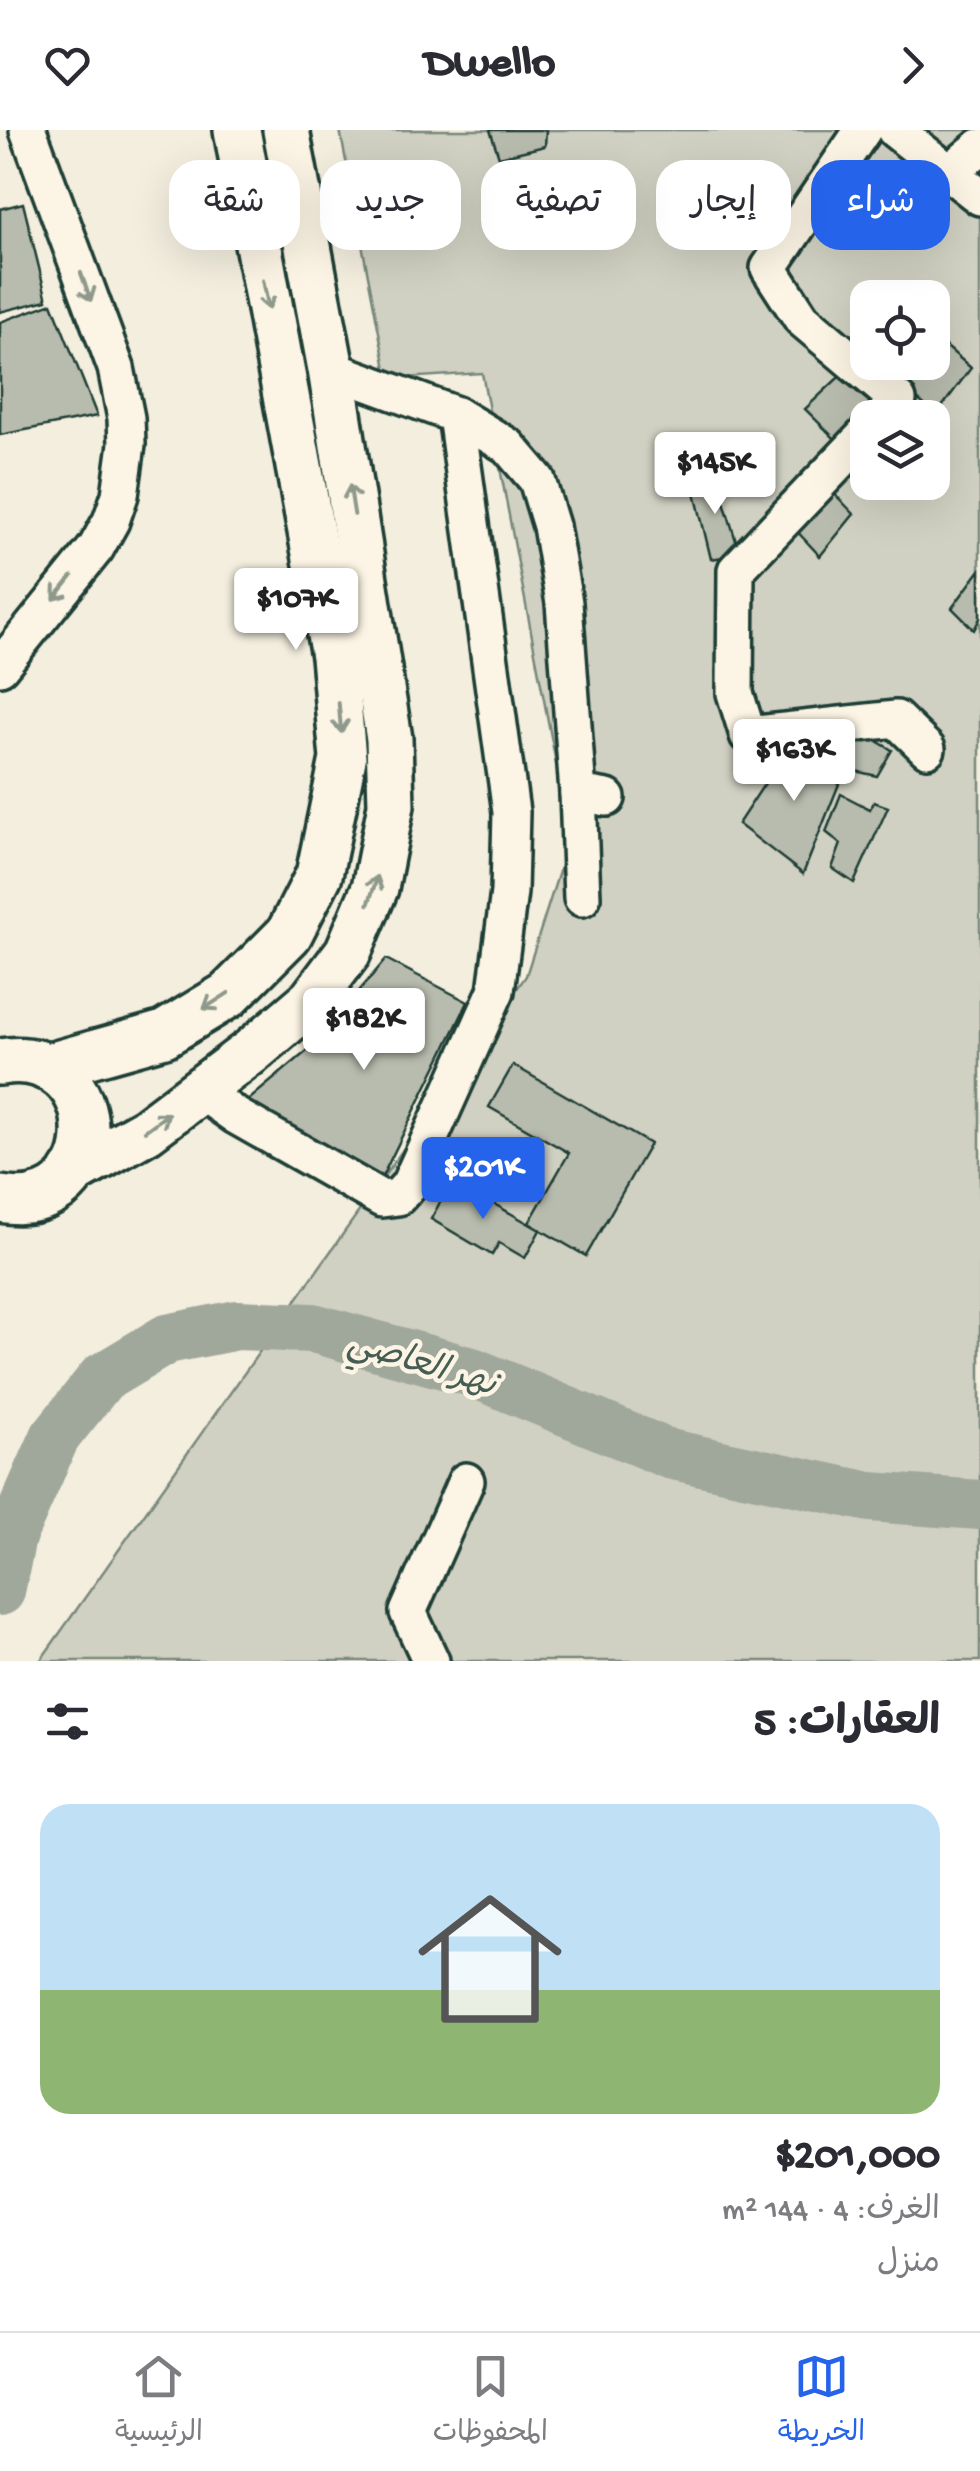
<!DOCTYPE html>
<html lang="ar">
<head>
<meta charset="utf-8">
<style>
	:root { --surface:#fff; --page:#f7f7f7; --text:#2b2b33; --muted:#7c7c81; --line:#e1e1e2; --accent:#2563eb }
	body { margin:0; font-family:"Gochi Hand","Playpen Sans Arabic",sans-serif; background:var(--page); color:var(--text); direction:rtl; height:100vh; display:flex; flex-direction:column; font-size:38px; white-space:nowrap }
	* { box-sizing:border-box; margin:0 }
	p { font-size:32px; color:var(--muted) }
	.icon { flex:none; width:55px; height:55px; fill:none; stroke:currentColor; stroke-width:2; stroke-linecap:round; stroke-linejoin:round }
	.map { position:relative; height:1531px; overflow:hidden; direction:ltr }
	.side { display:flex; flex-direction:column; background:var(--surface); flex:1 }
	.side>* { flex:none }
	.top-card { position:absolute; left:30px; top:30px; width:920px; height:90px; direction:rtl; display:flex; gap:20px }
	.tools { position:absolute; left:850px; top:150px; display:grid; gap:20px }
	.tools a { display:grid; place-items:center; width:100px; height:100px; border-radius:20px; background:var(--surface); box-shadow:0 10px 40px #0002; font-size:50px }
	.price { position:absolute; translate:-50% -85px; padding:0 22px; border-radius:10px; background:#fff; color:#222; font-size:32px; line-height:65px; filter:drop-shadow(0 2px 5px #0008) }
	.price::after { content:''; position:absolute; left:50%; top:60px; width:30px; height:22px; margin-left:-15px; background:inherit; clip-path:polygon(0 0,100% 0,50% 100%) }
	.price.current { background:var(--accent); color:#fff }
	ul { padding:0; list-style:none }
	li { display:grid; align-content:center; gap:20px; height:530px; padding:0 40px }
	li span { display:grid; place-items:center; height:310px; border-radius:30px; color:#555 }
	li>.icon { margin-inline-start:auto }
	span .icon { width:180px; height:180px; fill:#fffc; stroke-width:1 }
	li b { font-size:42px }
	h2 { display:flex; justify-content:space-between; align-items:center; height:120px; padding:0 40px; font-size:42px }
	.chip { padding:0 35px; border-radius:30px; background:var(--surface); box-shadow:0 10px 40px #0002; font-size:35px; line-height:90px }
	.chip.current { background:var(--accent); color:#fff }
	header { display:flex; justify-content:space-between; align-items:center; height:130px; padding:0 40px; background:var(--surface); font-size:45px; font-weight:700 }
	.dock { display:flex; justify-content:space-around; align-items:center; height:140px; border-top:2px solid var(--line); background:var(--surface); font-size:28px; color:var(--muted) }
	.dock a { display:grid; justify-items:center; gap:5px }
	.dock .current { color:var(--accent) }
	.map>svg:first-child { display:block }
</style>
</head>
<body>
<header><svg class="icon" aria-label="forward" viewBox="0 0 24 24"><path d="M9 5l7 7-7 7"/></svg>Dwello<svg class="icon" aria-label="heart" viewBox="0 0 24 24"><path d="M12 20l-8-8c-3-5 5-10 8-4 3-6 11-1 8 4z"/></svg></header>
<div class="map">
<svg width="980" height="1531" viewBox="0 0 980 1531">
	<rect width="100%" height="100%" fill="#f3eede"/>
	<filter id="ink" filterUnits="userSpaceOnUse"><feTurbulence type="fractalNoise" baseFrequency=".01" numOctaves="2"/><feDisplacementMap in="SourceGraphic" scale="20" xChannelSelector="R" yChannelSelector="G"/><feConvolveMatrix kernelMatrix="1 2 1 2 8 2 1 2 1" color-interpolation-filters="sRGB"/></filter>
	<g filter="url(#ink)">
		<path fill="#d0d1c2" stroke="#78877b" stroke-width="2.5" fill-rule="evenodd" d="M 340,0 L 980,0 L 980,1531 L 40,1531 L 526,846 L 570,707 L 482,243 L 388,249 ZM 868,168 L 932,168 L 932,232 L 868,232 ZM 868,288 L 932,288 L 932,352 L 868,352 Z"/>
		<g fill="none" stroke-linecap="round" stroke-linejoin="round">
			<polyline stroke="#a0a89b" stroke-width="50" points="0,1461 11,1407 55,1307 102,1248 167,1209 237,1195 313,1198 472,1242 669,1324 870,1367 980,1375"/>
		</g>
		<g fill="#b8bcae" stroke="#1f3d34" stroke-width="2.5">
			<polygon points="490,0 546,0 545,16 499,27"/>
			<polygon points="23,73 47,170 0,182 0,79"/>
			<polygon points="52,173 97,286 0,305 0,192"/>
			<polygon points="932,204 971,238 936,285 887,243 895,232 932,232"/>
			<polygon points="839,247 877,278 842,316 805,279"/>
			<polygon points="715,342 740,424 711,429 691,346"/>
			<polygon points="827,356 854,384 820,426 793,397"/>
			<polygon points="980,440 980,488 974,500 952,478"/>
			<polygon points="832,585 892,620 877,646 838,637 838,620 818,609"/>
			<polygon points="792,612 831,622 837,642 843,644 803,744 738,694"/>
			<polygon points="841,664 870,679 874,672 888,677 854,753 832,738 841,714 826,702"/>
			<polygon points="386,829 468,872 377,1057 239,978 313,916"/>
			<polygon points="513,935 650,1014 586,1126 529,1093 569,1023 489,977"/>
			<polygon points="452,1050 540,1100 525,1128 499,1113 492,1125 431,1089"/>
		</g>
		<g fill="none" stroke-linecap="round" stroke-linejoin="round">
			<g stroke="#1f3d34" stroke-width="42">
				<g id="minor">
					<polyline points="863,0 769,138 802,189 898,270 882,288"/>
					<polyline points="895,0 980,67"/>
					<polyline points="949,43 980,17"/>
					<polyline points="331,239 456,285 508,316 537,350 551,396 564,473 578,663 607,668"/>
					<polyline points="868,302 736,440 735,563 748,605 896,589 927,619"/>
					<polyline points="0,537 96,418 111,391 120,365 127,314 126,288 116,238 28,0"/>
					<polyline points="578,663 582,768"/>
					<polyline points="199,960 236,986 382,1069 398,1067 409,1055 496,861 509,762 511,682 456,285"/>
					<polyline points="431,1531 408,1482 466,1351"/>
				</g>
			</g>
			<g stroke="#1f3d34" stroke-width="52">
				<g id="major">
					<path d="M 0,932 C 113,912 114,1090 0,1069"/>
					<polyline points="46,937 164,904 228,865 289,804 319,745 343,629 334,526 237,0"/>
					<polyline points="73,1042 146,1001 252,921 312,870 348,822 375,758 391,675 389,609 331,239 286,0"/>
				</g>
			</g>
			<use href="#minor" stroke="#fcf5e5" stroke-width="35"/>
			<use href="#major" stroke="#fcf5e5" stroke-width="45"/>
		</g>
		<defs><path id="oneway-shaft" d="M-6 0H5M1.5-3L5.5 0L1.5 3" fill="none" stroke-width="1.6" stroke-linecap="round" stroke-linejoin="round" transform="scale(2.5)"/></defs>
		<g stroke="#8e998c">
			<use href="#oneway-shaft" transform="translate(86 157) rotate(70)"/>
			<use href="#oneway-shaft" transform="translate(266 165) rotate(79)"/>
			<use href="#oneway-shaft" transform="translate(352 370) rotate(-99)"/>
			<use href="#oneway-shaft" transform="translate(63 458) rotate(129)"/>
			<use href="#oneway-shaft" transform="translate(340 588) rotate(85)"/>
			<use href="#oneway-shaft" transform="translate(373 760) rotate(-72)"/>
			<use href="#oneway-shaft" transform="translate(216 871) rotate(147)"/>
			<use href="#oneway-shaft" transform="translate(157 992) rotate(-36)"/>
		</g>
	</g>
	<g text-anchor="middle" stroke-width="9" stroke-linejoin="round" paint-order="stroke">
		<g font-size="35" font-style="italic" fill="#465d53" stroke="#fcf5e5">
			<text transform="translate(423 1231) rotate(17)" y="12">نهر العاصي</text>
		</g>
	</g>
</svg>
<div class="tools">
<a><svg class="icon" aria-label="locate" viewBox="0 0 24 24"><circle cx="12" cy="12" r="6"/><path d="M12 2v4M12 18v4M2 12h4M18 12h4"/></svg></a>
<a><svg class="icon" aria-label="layers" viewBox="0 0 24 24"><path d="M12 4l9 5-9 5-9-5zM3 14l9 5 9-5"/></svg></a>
</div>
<b class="price" style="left:715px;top:387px">$145K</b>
<b class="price" style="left:296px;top:523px">$107K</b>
<b class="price" style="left:794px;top:674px">$163K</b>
<b class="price" style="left:364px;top:943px">$182K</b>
<b class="price current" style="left:483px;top:1092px">$201K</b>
<div class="top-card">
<a class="chip current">شراء</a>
<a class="chip">إيجار</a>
<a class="chip">تصفية</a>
<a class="chip">جديد</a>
<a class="chip">شقة</a>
</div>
</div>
<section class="side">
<h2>العقارات: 5<svg class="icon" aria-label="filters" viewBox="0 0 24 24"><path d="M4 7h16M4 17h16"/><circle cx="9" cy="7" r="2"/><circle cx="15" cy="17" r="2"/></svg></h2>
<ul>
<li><span style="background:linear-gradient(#bfe0f5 60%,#8fb573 0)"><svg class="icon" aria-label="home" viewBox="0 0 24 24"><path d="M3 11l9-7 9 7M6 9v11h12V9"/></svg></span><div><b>$201,000</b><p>الغرف: 4 · 144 m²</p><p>منزل</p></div></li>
</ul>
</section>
<nav class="dock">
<a class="current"><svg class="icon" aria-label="map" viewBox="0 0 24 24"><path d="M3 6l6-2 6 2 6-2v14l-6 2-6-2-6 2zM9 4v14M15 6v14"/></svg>الخريطة</a>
<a><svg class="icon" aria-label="saved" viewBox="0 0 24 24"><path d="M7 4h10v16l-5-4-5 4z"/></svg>المحفوظات</a>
<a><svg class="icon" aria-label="home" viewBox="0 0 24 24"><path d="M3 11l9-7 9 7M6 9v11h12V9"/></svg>الرئيسية</a>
</nav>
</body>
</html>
